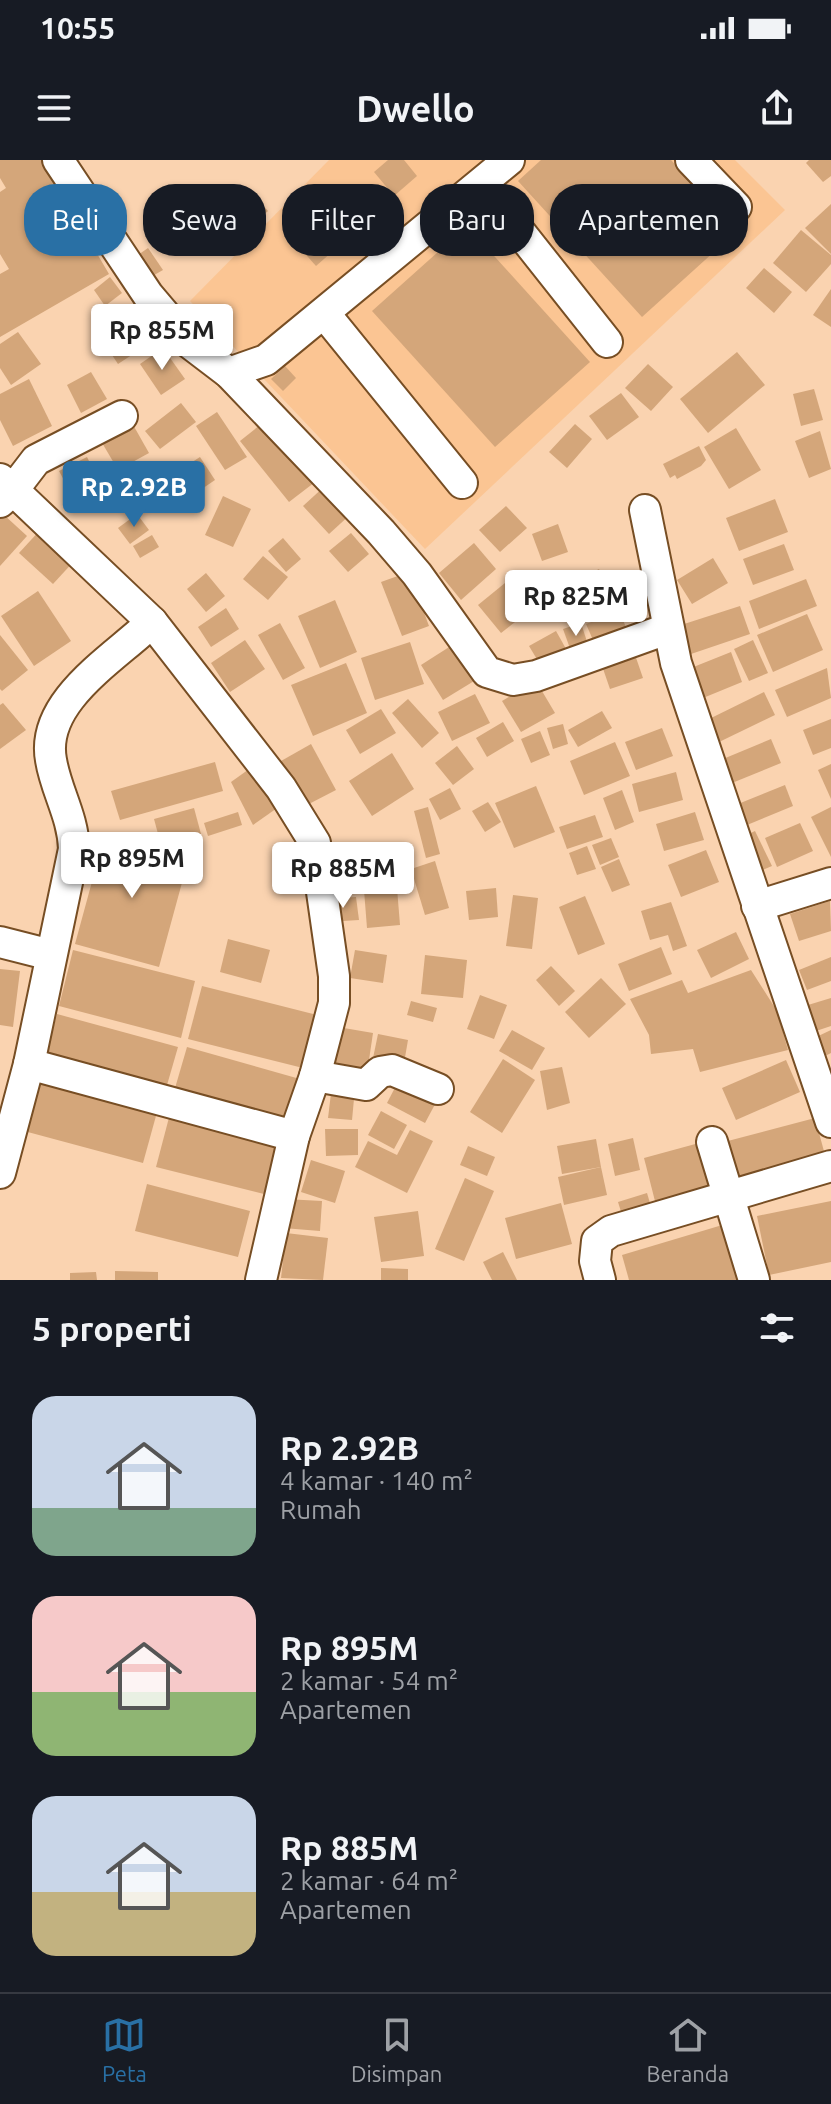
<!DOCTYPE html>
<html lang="id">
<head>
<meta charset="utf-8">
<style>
	:root { --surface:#171b24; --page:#242831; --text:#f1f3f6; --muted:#9ea1a6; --line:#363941; --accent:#2970a5 }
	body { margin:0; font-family:Ubuntu,sans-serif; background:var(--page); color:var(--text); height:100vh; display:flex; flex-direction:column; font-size:30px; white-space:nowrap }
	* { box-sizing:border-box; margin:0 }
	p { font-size:26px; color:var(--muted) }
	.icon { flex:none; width:44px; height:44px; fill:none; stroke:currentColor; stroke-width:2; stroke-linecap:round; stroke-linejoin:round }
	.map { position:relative; height:1120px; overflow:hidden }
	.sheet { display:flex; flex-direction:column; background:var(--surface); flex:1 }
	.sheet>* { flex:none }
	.hud { position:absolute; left:24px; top:24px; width:784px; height:72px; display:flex; gap:16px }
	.price { position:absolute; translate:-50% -68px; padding:0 18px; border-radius:8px; background:#fff; color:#222; font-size:26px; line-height:52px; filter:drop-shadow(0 2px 4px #0008) }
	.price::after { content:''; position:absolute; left:50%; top:48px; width:24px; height:18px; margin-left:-12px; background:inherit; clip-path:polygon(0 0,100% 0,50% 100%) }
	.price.on { background:var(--accent); color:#fff }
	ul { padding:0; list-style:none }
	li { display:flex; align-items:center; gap:24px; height:200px; padding:0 32px }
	li span { display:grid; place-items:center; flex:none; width:224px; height:160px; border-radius:24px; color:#555 }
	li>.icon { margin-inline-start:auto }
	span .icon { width:96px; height:96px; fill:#fffc; stroke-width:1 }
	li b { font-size:34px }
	h2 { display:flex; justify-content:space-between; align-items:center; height:96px; padding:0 32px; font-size:34px }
	.pill { padding:0 28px; border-radius:32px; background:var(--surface); box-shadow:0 2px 6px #0004; font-size:28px; line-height:72px }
	.pill.on { background:var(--accent); color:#fff }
	.status { display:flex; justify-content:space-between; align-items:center; height:56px; padding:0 40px; background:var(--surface); direction:ltr }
	.status svg { height:22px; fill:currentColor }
	header { display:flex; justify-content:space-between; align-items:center; height:104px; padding:0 32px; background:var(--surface); font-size:36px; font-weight:700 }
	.dock { display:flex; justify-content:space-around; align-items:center; height:112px; border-top:2px solid var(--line); background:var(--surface); font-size:22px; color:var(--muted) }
	.dock a { display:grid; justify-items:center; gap:4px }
	.dock .on { color:var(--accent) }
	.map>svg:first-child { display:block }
</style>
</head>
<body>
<div class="status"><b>10:55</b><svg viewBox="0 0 49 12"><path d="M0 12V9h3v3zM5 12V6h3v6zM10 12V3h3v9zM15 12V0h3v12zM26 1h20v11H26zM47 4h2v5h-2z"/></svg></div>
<header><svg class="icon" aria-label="menu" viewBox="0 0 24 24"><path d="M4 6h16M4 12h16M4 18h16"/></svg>Dwello<svg class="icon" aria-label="share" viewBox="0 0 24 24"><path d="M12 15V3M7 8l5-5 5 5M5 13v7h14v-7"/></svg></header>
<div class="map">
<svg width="831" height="1120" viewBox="0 0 831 1120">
	<rect width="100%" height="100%" fill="#fad3b0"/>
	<polygon fill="#fbc593" points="329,0 735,0 785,50 425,389 190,141"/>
	<g fill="#d4a67a">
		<polygon points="0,0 42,0 109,114 0,177 0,114 9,109 0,94 0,32 6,28 0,18"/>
		<polygon points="388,0 404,0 417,16 394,36 374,12"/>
		<polygon points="541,0 671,0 736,72 642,157 518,21"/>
		<polygon points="809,0 831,0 831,16 823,22 806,3"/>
		<polygon points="247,27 268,51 226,87 205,64"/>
		<polygon points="318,42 349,77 316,106 285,71"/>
		<polygon points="831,44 831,94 805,68"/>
		<polygon points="467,66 590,202 495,287 372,151"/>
		<polygon points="801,70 831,95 831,104 806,132 773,103"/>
		<polygon points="148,88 163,110 149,118 135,97"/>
		<polygon points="764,108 792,132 774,153 746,128"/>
		<polygon points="110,117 122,133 105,146 94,130"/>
		<polygon points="831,129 831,167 813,155"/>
		<polygon points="130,153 150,183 118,204 98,174"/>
		<polygon points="18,172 41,204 11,225 0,208 0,184"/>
		<polygon points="163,188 185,219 161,235 140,204"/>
		<polygon points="737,192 765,225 708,273 680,239"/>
		<polygon points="648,204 673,227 651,251 625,228"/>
		<polygon points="285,206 296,218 283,231 271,219"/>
		<polygon points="91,212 107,239 81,253 67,225"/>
		<polygon points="29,219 52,266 13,286 0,260 0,234"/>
		<polygon points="814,229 823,260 801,266 793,234"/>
		<polygon points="621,233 639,257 607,280 589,256"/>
		<polygon points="181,243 196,262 160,289 145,271"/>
		<polygon points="217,252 247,297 225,310 196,266"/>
		<polygon points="270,257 319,319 289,342 240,281"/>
		<polygon points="132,263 149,293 118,310 101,281"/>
		<polygon points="575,264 592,279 567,308 549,292"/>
		<polygon points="736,268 761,310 729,329 704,287"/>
		<polygon points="820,271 831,309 809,318 795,281"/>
		<polygon points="699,286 706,300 701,306 677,319 675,315 670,318 663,304"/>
		<polygon points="87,297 99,321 72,335 59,311"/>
		<polygon points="200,297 215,320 187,339 172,315"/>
		<polygon points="118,313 129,334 114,341 104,319"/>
		<polygon points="326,325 352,353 329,374 303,346"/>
		<polygon points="223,336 251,349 233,387 205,375"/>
		<polygon points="775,339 788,372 739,391 726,358"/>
		<polygon points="506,346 527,368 500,392 479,370"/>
		<polygon points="3,354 27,376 0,406 0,357"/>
		<polygon points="137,354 149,370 130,384 118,368"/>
		<polygon points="558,364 568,392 542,401 532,374"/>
		<polygon points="42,368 76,399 53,424 19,393"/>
		<polygon points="351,373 369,394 348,412 329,391"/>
		<polygon points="152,375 159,387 140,398 133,386"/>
		<polygon points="283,378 301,399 286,412 268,391"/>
		<polygon points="474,383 496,409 461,440 439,413"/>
		<polygon points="784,384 794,410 753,425 743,399"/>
		<polygon points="263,396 288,417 268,440 243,419"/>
		<polygon points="713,398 728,423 692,444 677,420"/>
		<polygon points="599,409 612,434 583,448 571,423"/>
		<polygon points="409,412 429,466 402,476 381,422"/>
		<polygon points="206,413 225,436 206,452 187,429"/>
		<polygon points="553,413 567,440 542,453 528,426"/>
		<polygon points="806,419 817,446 759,469 749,441"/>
		<polygon points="505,423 529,451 501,473 478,445"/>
		<polygon points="38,431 71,481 34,506 1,456"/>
		<polygon points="335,440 357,492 320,508 298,456"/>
		<polygon points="740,446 750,474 691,494 681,465"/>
		<polygon points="226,448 239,469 211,487 198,467"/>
		<polygon points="619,451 629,474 596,487 586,464"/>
		<polygon points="807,454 823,490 773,512 757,475"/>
		<polygon points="280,463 305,508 283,520 258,475"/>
		<polygon points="581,463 589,488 572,494 563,469"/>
		<polygon points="556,471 570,496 544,511 529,486"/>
		<polygon points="0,475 28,510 2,531 0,529"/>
		<polygon points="245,480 265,509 230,532 211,503"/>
		<polygon points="753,480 768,513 749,521 734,489"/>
		<polygon points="410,482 424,524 375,540 361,498"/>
		<polygon points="457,482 479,518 443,540 421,505"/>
		<polygon points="633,489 643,518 610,529 600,500"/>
		<polygon points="731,492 742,522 703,538 691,508"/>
		<polygon points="346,503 367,553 313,576 291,525"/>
		<polygon points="827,508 831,538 787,557 775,530"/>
		<polygon points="536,521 555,553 521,572 502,541"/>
		<polygon points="764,532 775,555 717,583 705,561"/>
		<polygon points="475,534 490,563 452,581 438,552"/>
		<polygon points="408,539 439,573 422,588 392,553"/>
		<polygon points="3,543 26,570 0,589 0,545"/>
		<polygon points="381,549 396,573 360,594 346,570"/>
		<polygon points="602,551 612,568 578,587 568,570"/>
		<polygon points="831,559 831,588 813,595 803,570"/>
		<polygon points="503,562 514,581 487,597 476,578"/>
		<polygon points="563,564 568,584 553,589 547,568"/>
		<polygon points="662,568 673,596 636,610 625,582"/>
		<polygon points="540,571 550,595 531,603 521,579"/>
		<polygon points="771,579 781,603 732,623 723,599"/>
		<polygon points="615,582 630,616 584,635 570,601"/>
		<polygon points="311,584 336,630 305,646 281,601"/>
		<polygon points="457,586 474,609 453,625 435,603"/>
		<polygon points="392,593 414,629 372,656 349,621"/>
		<polygon points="215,602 223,631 120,660 111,631"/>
		<polygon points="831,604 831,639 818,610"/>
		<polygon points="252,607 280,646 253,665 231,622"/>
		<polygon points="676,612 683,640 639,652 632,624"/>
		<polygon points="785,625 793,646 747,665 738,644"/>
		<polygon points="536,626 555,672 514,688 495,643"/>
		<polygon points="450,628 461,649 440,660 429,639"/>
		<polygon points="622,630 634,662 615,670 603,638"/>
		<polygon points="488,642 501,662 485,672 472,651"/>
		<polygon points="428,647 440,694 426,698 414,651"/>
		<polygon points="831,647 831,697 811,657"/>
		<polygon points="194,648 201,674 161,685 154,659"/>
		<polygon points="238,652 242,665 208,676 204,663"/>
		<polygon points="695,652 704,680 664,691 656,664"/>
		<polygon points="595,655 603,677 567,689 559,667"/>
		<polygon points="800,663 813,691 777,707 765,678"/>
		<polygon points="755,671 772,706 758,712 742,677"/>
		<polygon points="105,674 189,697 159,807 75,784"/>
		<polygon points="611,678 619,697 600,705 592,685"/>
		<polygon points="587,686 596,709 577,715 569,693"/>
		<polygon points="706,690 719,722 681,737 668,705"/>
		<polygon points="619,699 630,725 612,732 601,707"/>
		<polygon points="435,701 449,748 425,755 411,709"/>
		<polygon points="397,728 400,765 367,768 364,730"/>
		<polygon points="496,728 498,757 469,760 466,731"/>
		<polygon points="513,735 538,738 532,789 506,786"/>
		<polygon points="585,736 605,784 578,795 559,747"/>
		<polygon points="356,737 359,760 327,762 328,739"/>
		<polygon points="830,741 831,771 799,781 790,754"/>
		<polygon points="671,742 687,786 673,791 668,775 650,780 641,751"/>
		<polygon points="736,772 749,799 711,818 697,790"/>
		<polygon points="228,779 270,790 261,823 220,812"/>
		<polygon points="661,787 672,814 629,831 618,804"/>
		<polygon points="73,790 195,821 181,878 59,846"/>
		<polygon points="355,790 387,795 383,823 350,818"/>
		<polygon points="425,795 467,800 463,838 421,834"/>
		<polygon points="831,797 831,821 807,830 799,810"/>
		<polygon points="551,806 575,831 559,846 536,820"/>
		<polygon points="0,809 20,811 13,867 0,865"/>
		<polygon points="751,810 777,851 788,890 700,912 693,889 651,894 649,875 630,839 682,820 688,833"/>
		<polygon points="601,818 626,844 589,878 565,852"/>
		<polygon points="202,826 325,857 311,910 188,879"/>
		<polygon points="480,835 507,845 494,879 467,869"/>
		<polygon points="831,838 831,866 816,871 808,845"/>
		<polygon points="411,841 437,848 433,862 407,855"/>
		<polygon points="57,854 178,887 165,932 45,899"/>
		<polygon points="338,867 373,873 366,920 330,914"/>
		<polygon points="512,870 545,888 532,910 499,891"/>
		<polygon points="831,870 831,893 821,898 812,879"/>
		<polygon points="378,874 408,880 403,909 372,903"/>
		<polygon points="187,887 307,921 292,970 173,935"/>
		<polygon points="503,899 535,920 502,973 470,952"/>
		<polygon points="786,900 800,932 736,960 722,928"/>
		<polygon points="562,907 570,943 547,950 540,911"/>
		<polygon points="41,913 159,945 143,1003 24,971"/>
		<polygon points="401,916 440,935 425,963 387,943"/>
		<polygon points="332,925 355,928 352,960 328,958"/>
		<polygon points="171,950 286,978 272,1036 156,1007"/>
		<polygon points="381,951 407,965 394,989 368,975"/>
		<polygon points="815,958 825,995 734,1019 724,982"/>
		<polygon points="325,969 358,969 358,995 326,996"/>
		<polygon points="410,970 433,981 407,1033 355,1007 368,981 397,995"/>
		<polygon points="633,978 640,1010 615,1016 608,984"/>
		<polygon points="596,979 601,1007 562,1014 557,986"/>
		<polygon points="699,983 712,1030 656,1045 644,998"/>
		<polygon points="468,986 495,997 487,1016 460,1005"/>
		<polygon points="311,1000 345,1011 335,1043 301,1032"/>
		<polygon points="601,1007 607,1035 564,1045 558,1017"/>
		<polygon points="465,1018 494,1031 464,1101 435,1089"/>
		<polygon points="147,1024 250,1051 238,1097 135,1071"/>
		<polygon points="647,1033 652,1050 623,1058 618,1042"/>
		<polygon points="285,1039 322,1041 320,1071 283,1068"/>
		<polygon points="831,1041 831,1102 769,1115 757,1056"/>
		<polygon points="561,1043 572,1084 516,1099 505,1058"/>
		<polygon points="418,1051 424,1096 381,1102 374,1057"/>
		<polygon points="729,1063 746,1120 629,1120 622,1095"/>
		<polygon points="286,1073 328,1078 323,1120 281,1118"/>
		<polygon points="503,1092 517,1120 492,1120 483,1102"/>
		<polygon points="381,1108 408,1109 408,1120 381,1120"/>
		<polygon points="115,1111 158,1112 158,1120 115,1120"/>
		<polygon points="96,1112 97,1120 70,1120 70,1113"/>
	</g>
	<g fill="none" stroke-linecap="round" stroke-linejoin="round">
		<g stroke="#774e24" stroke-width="34">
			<g id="minor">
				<polyline points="58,0 148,135 187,181 229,213 381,372 417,414 487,512 513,520 536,516 667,469"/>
				<polyline points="691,0 736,47"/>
				<polyline points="482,24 607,182"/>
				<polyline points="324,153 462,323"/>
				<polyline points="229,213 266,200 509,0"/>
				<polyline points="0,319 13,330 36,300 122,256"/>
				<polyline points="0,342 13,330 152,462 281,628 315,683 334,816 334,843 315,916 294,976 261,1120"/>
				<polyline points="645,350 676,503 831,962"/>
				<polyline points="757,746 831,723"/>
				<polyline points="0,782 51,795"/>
				<polyline points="29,904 294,976"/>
				<polyline points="315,916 366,925 380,912 392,910 438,929"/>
				<polyline points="712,982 754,1120"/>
				<path d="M 0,1013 L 29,904 L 74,689 C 73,656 56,631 51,600 C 40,541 115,498 152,462"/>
				<polyline points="600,1120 595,1101 597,1081 611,1071 831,1006"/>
			</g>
		</g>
		<use href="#minor" stroke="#fff" stroke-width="30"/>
	</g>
</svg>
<b class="price" style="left:162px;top:212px">Rp 855M</b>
<b class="price on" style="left:134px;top:369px">Rp 2.92B</b>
<b class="price" style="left:576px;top:478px">Rp 825M</b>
<b class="price" style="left:132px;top:740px">Rp 895M</b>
<b class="price" style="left:343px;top:750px">Rp 885M</b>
<div class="hud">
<a class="pill on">Beli</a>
<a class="pill">Sewa</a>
<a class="pill">Filter</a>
<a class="pill">Baru</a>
<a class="pill">Apartemen</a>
</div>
</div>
<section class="sheet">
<h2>5 properti<svg class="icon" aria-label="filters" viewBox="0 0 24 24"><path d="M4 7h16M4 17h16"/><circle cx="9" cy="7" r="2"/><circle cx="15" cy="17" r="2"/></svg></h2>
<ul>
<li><span style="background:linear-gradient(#c9d6e8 70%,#7fa58c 0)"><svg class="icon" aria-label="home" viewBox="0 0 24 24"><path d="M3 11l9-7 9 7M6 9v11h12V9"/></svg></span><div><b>Rp 2.92B</b><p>4 kamar · 140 m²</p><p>Rumah</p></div></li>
<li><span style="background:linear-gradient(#f6c9c9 60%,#8fb573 0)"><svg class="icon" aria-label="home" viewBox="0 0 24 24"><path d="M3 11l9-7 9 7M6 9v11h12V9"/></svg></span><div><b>Rp 895M</b><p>2 kamar · 54 m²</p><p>Apartemen</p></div></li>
<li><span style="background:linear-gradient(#c9d6e8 60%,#c2b280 0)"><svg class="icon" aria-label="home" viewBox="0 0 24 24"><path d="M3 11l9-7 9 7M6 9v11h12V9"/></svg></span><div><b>Rp 885M</b><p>2 kamar · 64 m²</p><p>Apartemen</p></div></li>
</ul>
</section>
<nav class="dock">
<a class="on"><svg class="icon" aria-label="map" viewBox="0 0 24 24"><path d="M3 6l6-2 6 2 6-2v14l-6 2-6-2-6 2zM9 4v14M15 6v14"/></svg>Peta</a>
<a><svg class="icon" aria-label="saved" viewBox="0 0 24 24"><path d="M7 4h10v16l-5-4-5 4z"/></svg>Disimpan</a>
<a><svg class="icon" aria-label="home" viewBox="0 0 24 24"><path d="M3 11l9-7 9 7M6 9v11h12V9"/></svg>Beranda</a>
</nav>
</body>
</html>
